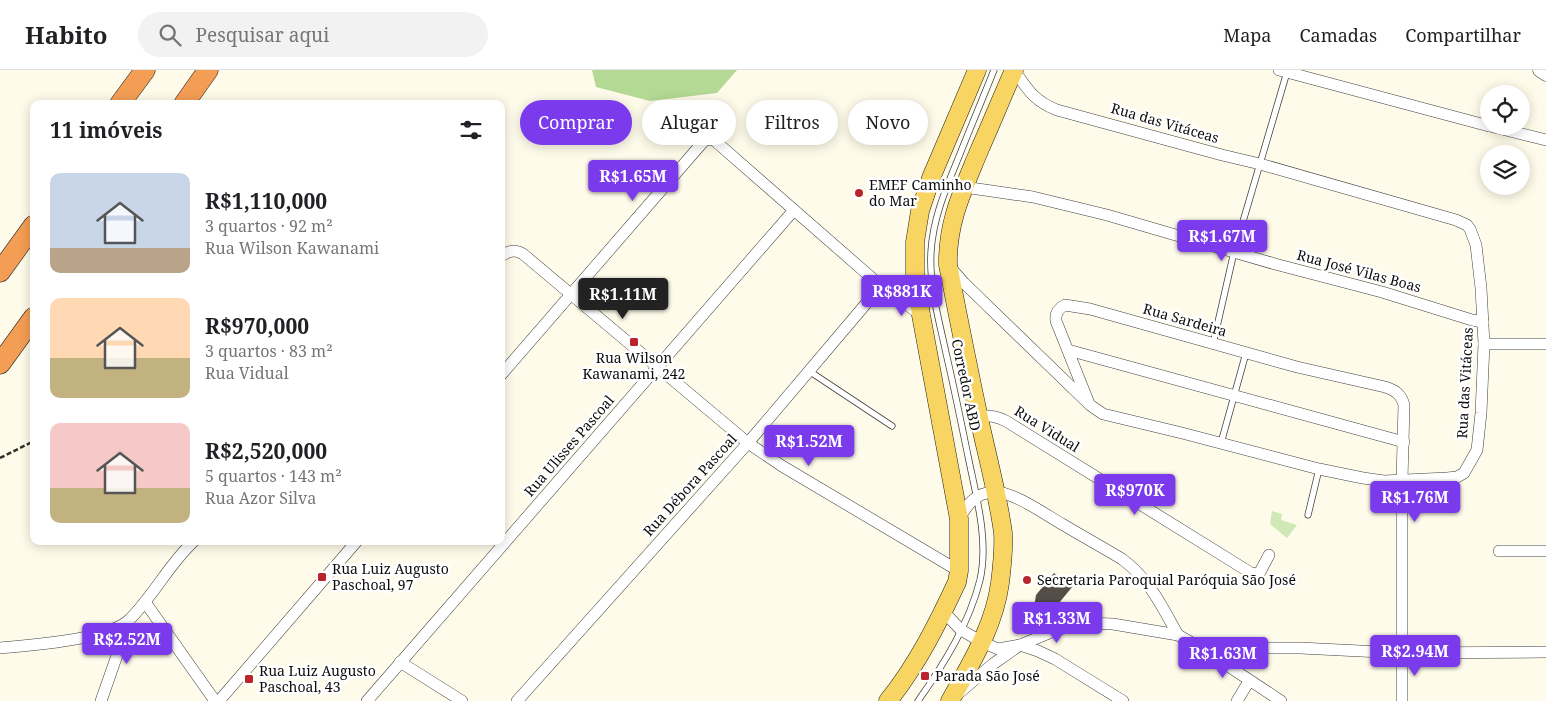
<!DOCTYPE html>
<html lang="pt">
<head>
<meta charset="utf-8">
<style>
	:root { --surface:#fff; --page:#f2f2f2; --text:#202124; --muted:#757577; --line:#e0e0e0; --accent:#7c3aed }
	body { margin:0; font-family:"Noto Serif",serif; background:var(--page); color:var(--text); height:100vh; display:flex; flex-direction:column; font-size:19px; white-space:nowrap }
	* { box-sizing:border-box; margin:0 }
	p { font-size:16px; color:var(--muted) }
	.icon { flex:none; width:28px; height:28px; fill:none; stroke:currentColor; stroke-width:2; stroke-linecap:round; stroke-linejoin:round }
	.map { position:relative; flex:1; overflow:hidden }
	.sheet { position:absolute; left:30px; top:30px; width:475px; height:445px; display:flex; flex-direction:column; background:var(--surface); border-radius:10px; box-shadow:0 2px 12px #0003 }
	.sheet>* { flex:none }
	.top-card { position:absolute; left:520px; top:30px; width:475px; height:45px; display:flex; gap:10px }
	.tools { position:absolute; left:1480px; top:15px; display:grid; gap:10px }
	.tools a { display:grid; place-items:center; width:50px; height:50px; border-radius:50%; background:var(--surface); box-shadow:0 2px 12px #0003; font-size:25px }
	.price { position:absolute; translate:-50% -42px; padding:0 11px; border-radius:5px; background:var(--accent); color:#fff; font-size:16px; line-height:32px; filter:drop-shadow(0 1px 2px #0008) }
	.price::after { content:''; position:absolute; left:50%; top:30px; width:15px; height:11px; margin-left:-8px; background:inherit; clip-path:polygon(0 0,100% 0,50% 100%) }
	.price.on { background:#222; color:#fff }
	ul { padding:0; list-style:none }
	li { display:flex; align-items:center; gap:15px; height:125px; padding:0 20px }
	li span { display:grid; place-items:center; flex:none; width:140px; height:100px; border-radius:10px; color:#555 }
	li>.icon { margin-inline-start:auto }
	span .icon { width:60px; height:60px; fill:#fffc; stroke-width:1 }
	li b { font-size:21px }
	h2 { display:flex; justify-content:space-between; align-items:center; height:60px; padding:0 20px; font-size:21px }
	.chip { padding:0 18px; border-radius:22px; background:var(--surface); box-shadow:0 2px 12px #0003; font-size:18px; line-height:45px }
	.chip.on { background:var(--accent); color:#fff }
	header { display:flex; align-items:center; gap:30px; box-sizing:border-box; height:70px; padding:0 25px; background:var(--surface); border-bottom:1px solid var(--line) }
	header strong { font-size:24px }
	nav { display:flex; gap:28px; margin-inline-start:auto; font-size:18px }
	.search { width:350px; height:45px; background:var(--page); display:flex; align-items:center; gap:12px; box-sizing:border-box; padding:0 18px; border-radius:28px; color:var(--muted); font-size:19px }
	.map>svg:first-child { display:block }
</style>
</head>
<body>
<header>
<strong>Habito</strong>
<div class="search"><svg class="icon" aria-label="search" viewBox="0 0 24 24"><circle cx="10" cy="10" r="6"/><path d="M15 15l6 6"/></svg>Pesquisar aqui</div>
<nav><a>Mapa</a><a>Camadas</a><a>Compartilhar</a></nav>
</header>
<div class="map">
<svg width="1546" height="631" viewBox="0 0 1546 631">
	<rect width="100%" height="100%" fill="#fffbea"/>
	<polygon fill="#cfe8b5" points="1272,441 1282,444 1281,450 1297,455 1287,468 1270,454"/>
	<polygon fill="#b3d994" points="592,0 737,0 717,23 650,31 596,17"/>
	<polygon fill="#544d48" points="1054,503 1073,516 1054,539 1046,544 1041,545 1034,537 1036,525"/>
	<g fill="none" stroke-linecap="round" stroke-linejoin="round">
		<g stroke="#3f3f3f" stroke-width="7">
			<g id="service">
				<polyline points="1213,274 1234,182 1287,2"/>
				<polyline points="809,301 892,356"/>
				<polyline points="1221,373 1246,283"/>
				<polyline points="1308,445 1319,399"/>
				<path d="M 918,631 C 944,594 969,554 980,510 C 989,470 976,426 968,386 C 961,352 954,317 946,283 C 939,250 929,216 931,182 C 933,147 947,116 960,84 C 971,56 983,28 994,0"/>
			</g>
		</g>
		<g stroke="#3f3f3f" stroke-width="12">
			<g id="minor">
				<polyline points="1279,0 1489,56"/>
				<polyline points="1490,56 1546,70"/>
				<polyline points="964,117 1033,127 1107,145 1275,194 1382,222 1472,250 1483,252"/>
				<path d="M 501,186 C 509,181 514,179 523,184 L 748,373 L 782,396 L 959,501"/>
				<path d="M 950,197 L 964,213 L 1090,335 L 1103,344 L 1182,363 L 1319,399 L 1363,408 L 1384,411 L 1447,408 L 1457,407 L 1464,403 L 1477,380 L 1481,343 L 1484,274 L 1481,218 L 1476,175 L 1470,159 L 1467,155 L 1456,150 L 1260,94 L 1222,85 L 1057,40 C 1034,31 1028,20 1014,0"/>
				<polyline points="1484,274 1546,274"/>
				<polyline points="1068,280 1404,372"/>
				<polyline points="501,305 703,72 706,69 714,70 881,216 921,245"/>
				<path d="M 1088,331 L 1056,251 C 1055,243 1059,238 1065,235 L 1090,239 L 1297,297 L 1385,317 C 1395,320 1401,324 1404,335 L 1402,410 L 1402,631"/>
				<path d="M 978,347 C 989,345 996,346 1006,351 L 1251,503 L 1257,504 L 1260,502 L 1269,485"/>
				<path d="M 959,449 C 967,435 975,423 993,422 C 1011,420 1046,445 1062,454 C 1082,466 1102,477 1122,489 C 1150,510 1161,535 1178,565"/>
				<polyline points="1499,481 1546,481"/>
				<polyline points="145,532 215,631"/>
				<polyline points="943,541 961,560 982,572 998,579 1020,575 1038,581 1055,589 1123,631"/>
				<path d="M 0,578 C 30,575 110,570 130,549 C 154,525 169,494 194,471"/>
				<polyline points="1201,578 1300,578 1401,583 1546,582"/>
				<polyline points="400,592 462,631"/>
				<polyline points="959,623 993,594 1020,575 1059,559 1088,553 1113,554 1178,565 1201,578 1281,631"/>
				<polyline points="101,631 129,551"/>
				<polyline points="219,631 357,471"/>
				<polyline points="367,631 794,140"/>
				<polyline points="517,631 748,373 881,216"/>
				<polyline points="1237,631 1249,611"/>
			</g>
		</g>
		<g stroke="#3f3f3f" stroke-width="15">
			<polyline id="tertiary" points="1540,0 1546,4"/>
		</g>
		<g stroke="#1d1d1d" stroke-width="19">
			<g id="primary">
				<path d="M 888,631 C 917,595 938,553 957,512 L 959,501 L 959,449 L 921,245 L 915,204 L 915,172 L 920,141 L 931,108 L 977,0"/>
				<path d="M 950,631 C 971,593 994,557 1000,513 C 1002,497 1004,479 1003,463 C 998,425 987,386 979,348 C 968,297 958,246 948,195 C 947,152 963,120 979,81 C 991,54 1002,27 1014,0"/>
			</g>
		</g>
		<g stroke="#1d1d1d" stroke-width="21">
			<g id="motorway">
				<polyline points="120,34 145,0"/>
				<polyline points="184,34 208,0"/>
				<polyline points="0,202 34,155"/>
				<polyline points="0,294 34,247"/>
			</g>
		</g>
		<polyline stroke="#2e2e2e" stroke-width="2.5" stroke-dasharray="5 2.5" stroke-linecap="butt" points="0,388 34,371"/>
		<use href="#service" stroke="#fff" stroke-width="5.5"/>
		<use href="#minor" stroke="#fff" stroke-width="11"/>
		<use href="#tertiary" stroke="#fff" stroke-width="14"/>
		<use href="#primary" stroke="#f8d462" stroke-width="18"/>
		<use href="#motorway" stroke="#f49d54" stroke-width="20"/>
	</g>
	<g fill="#ba252c" stroke="#fff" stroke-width="2">
		<circle cx="859" cy="123" r="5"/>
		<rect x="629" y="267" width="10" height="10" rx="2.5"/>
		<rect x="317" y="502" width="10" height="10" rx="2.5"/>
		<circle cx="1027" cy="510" r="5"/>
		<rect x="920" y="601" width="10" height="10" rx="2.5"/>
		<rect x="244" y="604" width="10" height="10" rx="2.5"/>
	</g>
	<g text-anchor="middle" stroke-width="5" stroke-linejoin="round" paint-order="stroke">
		<g font-size="14" fill="#0c0c0c" stroke="#fff">
			<text transform="translate(1165 53) rotate(16)" y="5">Rua das Vitáceas</text>
			<text transform="translate(1359 201) rotate(15)" y="5">Rua José Vilas Boas</text>
			<text transform="translate(1185 250) rotate(16)" y="5">Rua Sardeira</text>
			<text transform="translate(1465 313) rotate(-87)" y="5">Rua das Vitáceas</text>
			<text transform="translate(966 315) rotate(78)" y="5">Corredor ABD</text>
			<text transform="translate(1047 359) rotate(32)" y="5">Rua Vidual</text>
			<text transform="translate(569 376) rotate(-49)" y="5">Rua Ulisses Pascoal</text>
			<text transform="translate(690 415) rotate(-48)" y="5">Rua Débora Pascoal</text>
		</g>
		<g font-size="14" fill="#0c0c0c" stroke="#fff" text-anchor="start">
			<text x="869" y="120">EMEF Caminho<tspan x="869" dy="16">do Mar</tspan></text>
			<text x="634" y="293" text-anchor="middle">Rua Wilson<tspan x="634" dy="16">Kawanami, 242</tspan></text>
			<text x="332" y="504">Rua Luiz Augusto<tspan x="332" dy="16">Paschoal, 97</tspan></text>
			<text x="1037" y="515">Secretaria Paroquial Paróquia São José</text>
			<text x="259" y="606">Rua Luiz Augusto<tspan x="259" dy="16">Paschoal, 43</tspan></text>
			<text x="935" y="611">Parada São José</text>
		</g>
	</g>
</svg>
<div class="tools">
<a><svg class="icon" aria-label="locate" viewBox="0 0 24 24"><circle cx="12" cy="12" r="6"/><path d="M12 2v4M12 18v4M2 12h4M18 12h4"/></svg></a>
<a><svg class="icon" aria-label="layers" viewBox="0 0 24 24"><path d="M12 4l9 5-9 5-9-5zM3 14l9 5 9-5"/></svg></a>
</div>
<b class="price" style="left:633px;top:132px">R$1.65M</b>
<b class="price" style="left:1222px;top:192px">R$1.67M</b>
<b class="price" style="left:902px;top:247px">R$881K</b>
<b class="price on" style="left:623px;top:250px">R$1.11M</b>
<b class="price" style="left:809px;top:397px">R$1.52M</b>
<b class="price" style="left:1135px;top:446px">R$970K</b>
<b class="price" style="left:1415px;top:453px">R$1.76M</b>
<b class="price" style="left:1057px;top:574px">R$1.33M</b>
<b class="price" style="left:127px;top:595px">R$2.52M</b>
<b class="price" style="left:1415px;top:607px">R$2.94M</b>
<b class="price" style="left:1223px;top:609px">R$1.63M</b>
<div class="top-card">
<a class="chip on">Comprar</a>
<a class="chip">Alugar</a>
<a class="chip">Filtros</a>
<a class="chip">Novo</a>
</div>
<section class="sheet">
<h2>11 imóveis<svg class="icon" aria-label="filters" viewBox="0 0 24 24"><path d="M4 7h16M4 17h16"/><circle cx="9" cy="7" r="2"/><circle cx="15" cy="17" r="2"/></svg></h2>
<ul>
<li><span style="background:linear-gradient(#c9d6e8 75%,#b9a48a 0)"><svg class="icon" aria-label="home" viewBox="0 0 24 24"><path d="M3 11l9-7 9 7M6 9v11h12V9"/></svg></span><div><b>R$1,110,000</b><p>3 quartos · 92 m²</p><p>Rua Wilson Kawanami</p></div></li>
<li><span style="background:linear-gradient(#ffd9b3 60%,#c2b280 0)"><svg class="icon" aria-label="home" viewBox="0 0 24 24"><path d="M3 11l9-7 9 7M6 9v11h12V9"/></svg></span><div><b>R$970,000</b><p>3 quartos · 83 m²</p><p>Rua Vidual</p></div></li>
<li><span style="background:linear-gradient(#f6c9c9 65%,#c2b280 0)"><svg class="icon" aria-label="home" viewBox="0 0 24 24"><path d="M3 11l9-7 9 7M6 9v11h12V9"/></svg></span><div><b>R$2,520,000</b><p>5 quartos · 143 m²</p><p>Rua Azor Silva</p></div></li>
</ul>
</section>
</div>
</body>
</html>
